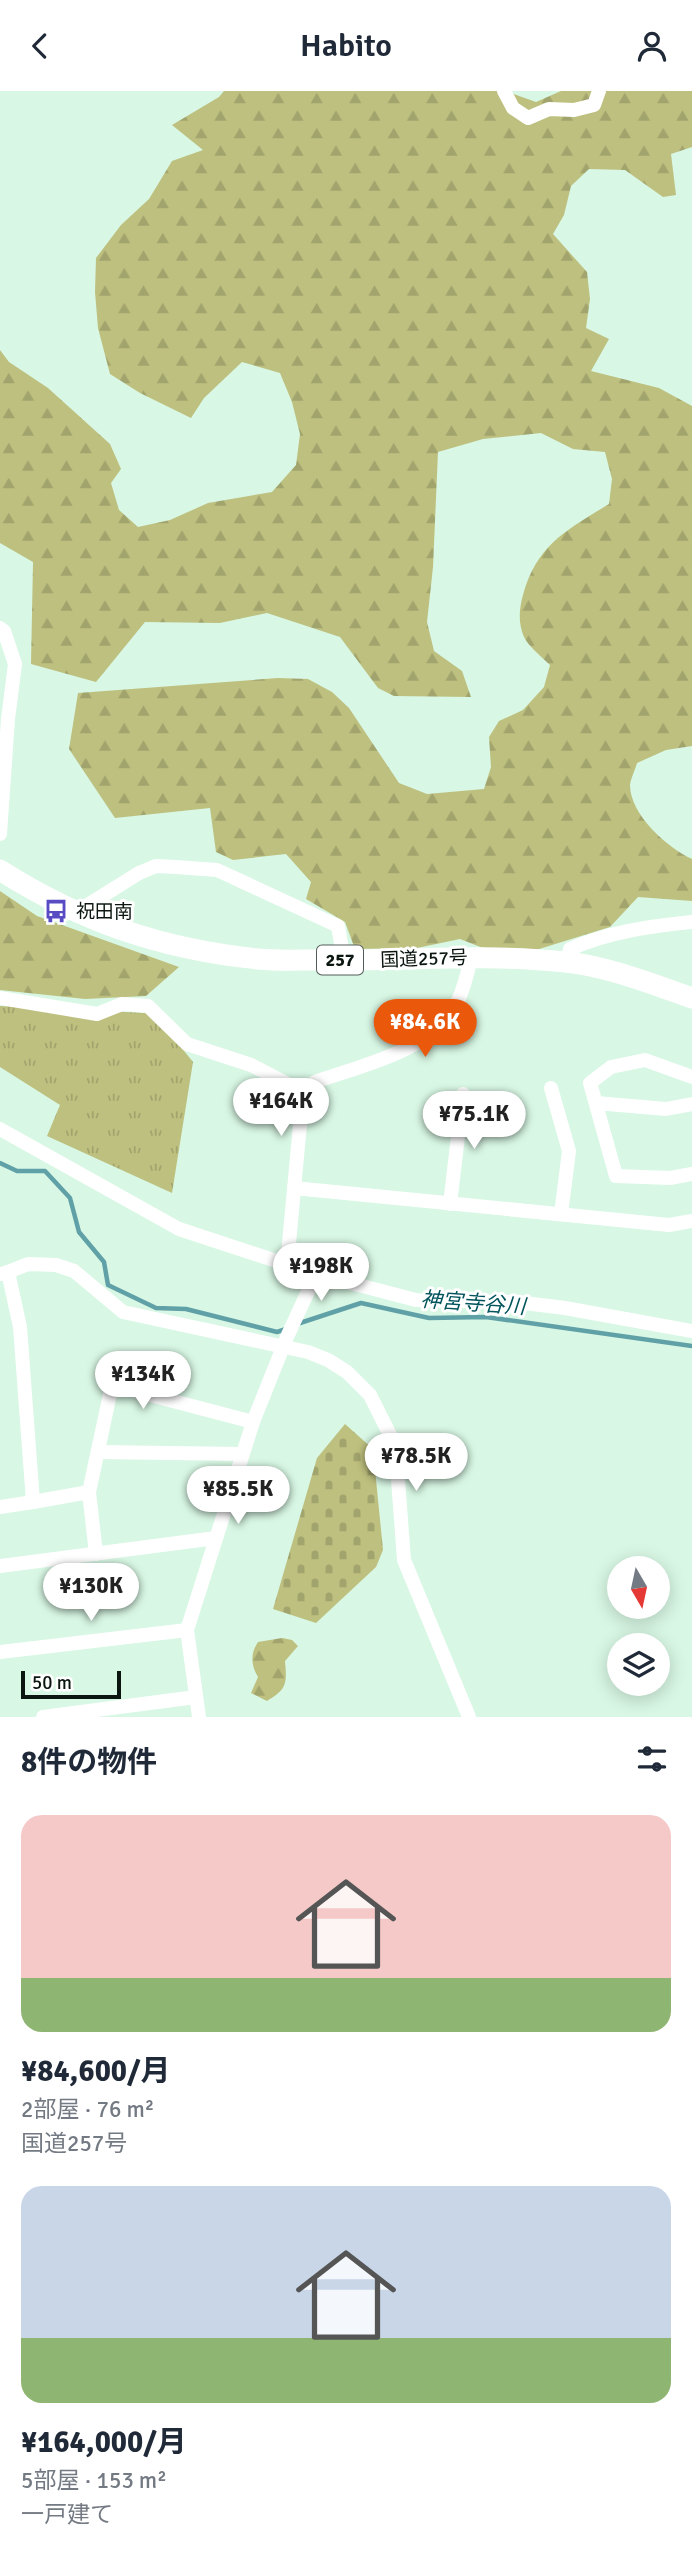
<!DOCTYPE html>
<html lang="ja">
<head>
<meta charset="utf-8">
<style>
	:root { --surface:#fff; --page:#f2f2f3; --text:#1f2937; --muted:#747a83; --accent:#ea580c }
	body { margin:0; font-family:Signika,"Noto Sans JP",sans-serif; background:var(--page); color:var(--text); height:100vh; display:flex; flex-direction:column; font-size:26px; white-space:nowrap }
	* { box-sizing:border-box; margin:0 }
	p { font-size:23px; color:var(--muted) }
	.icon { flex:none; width:38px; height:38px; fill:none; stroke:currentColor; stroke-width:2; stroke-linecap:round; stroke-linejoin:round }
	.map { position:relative; height:1626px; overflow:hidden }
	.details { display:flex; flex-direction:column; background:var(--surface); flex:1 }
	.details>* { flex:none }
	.needle { width:46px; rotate:171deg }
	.tools { position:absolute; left:607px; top:1465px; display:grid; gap:14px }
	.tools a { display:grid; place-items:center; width:63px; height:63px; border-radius:50%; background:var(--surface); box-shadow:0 4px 18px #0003; font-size:35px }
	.scale { position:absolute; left:21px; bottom:18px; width:100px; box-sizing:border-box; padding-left:7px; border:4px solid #0b1610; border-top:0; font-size:19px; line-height:24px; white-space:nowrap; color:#0b1610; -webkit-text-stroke:5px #fff; paint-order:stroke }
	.price { position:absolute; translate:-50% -60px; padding:0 16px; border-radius:24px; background:#fff; color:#222; font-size:23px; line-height:46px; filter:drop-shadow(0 2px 4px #0008) }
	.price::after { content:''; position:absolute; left:50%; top:42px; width:21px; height:16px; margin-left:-10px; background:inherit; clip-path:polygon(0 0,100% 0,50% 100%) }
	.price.active { background:var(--accent); color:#fff }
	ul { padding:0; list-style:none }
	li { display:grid; align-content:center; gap:14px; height:371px; padding:0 21px }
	li span { display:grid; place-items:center; height:217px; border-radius:21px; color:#555 }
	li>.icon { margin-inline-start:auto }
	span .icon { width:126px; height:126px; fill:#fffc; stroke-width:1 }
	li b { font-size:30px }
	h2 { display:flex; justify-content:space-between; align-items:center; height:84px; padding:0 21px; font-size:30px }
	header { display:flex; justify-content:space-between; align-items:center; height:91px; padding:0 21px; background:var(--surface); font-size:32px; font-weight:600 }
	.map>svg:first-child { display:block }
</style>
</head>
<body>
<header><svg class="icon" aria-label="back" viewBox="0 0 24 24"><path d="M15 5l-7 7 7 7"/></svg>Habito<svg class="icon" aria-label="person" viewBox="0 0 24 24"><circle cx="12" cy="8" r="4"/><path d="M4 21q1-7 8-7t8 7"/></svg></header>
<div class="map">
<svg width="692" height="1626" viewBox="0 0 692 1626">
	<defs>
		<pattern id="grass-tufts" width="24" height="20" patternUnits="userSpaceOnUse" patternTransform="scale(1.75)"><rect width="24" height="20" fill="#bec07f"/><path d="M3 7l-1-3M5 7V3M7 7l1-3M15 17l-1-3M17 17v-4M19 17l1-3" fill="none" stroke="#a2a46d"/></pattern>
		<pattern id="forest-firs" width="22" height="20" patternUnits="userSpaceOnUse" patternTransform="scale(1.75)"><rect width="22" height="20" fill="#bec07f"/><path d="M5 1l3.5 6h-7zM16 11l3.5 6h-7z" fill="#a2a46d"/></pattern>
		<pattern id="cemetery-stones" width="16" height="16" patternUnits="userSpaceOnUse" patternTransform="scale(1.75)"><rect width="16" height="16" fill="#bec07f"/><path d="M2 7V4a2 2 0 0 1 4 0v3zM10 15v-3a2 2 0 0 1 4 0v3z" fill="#a2a46d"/></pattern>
	</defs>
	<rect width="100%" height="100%" fill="#d8f7e4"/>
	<polygon fill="url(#grass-tufts)" points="0,915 146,922 163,934 193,971 172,1102 47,1045 60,1014 0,976"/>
	<g fill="url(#forest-firs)">
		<path d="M 224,0 L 505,0 L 536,11 L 561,0 L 692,0 L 692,56 L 671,63 L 676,104 L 663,106 L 625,79 L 589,78 L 571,95 L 564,124 L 553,143 L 587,181 L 590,208 L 586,237 L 609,248 L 591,280 L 659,297 L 692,315 L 692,655 L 666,659 L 637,672 C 635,679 631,687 630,694 C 630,724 668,757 692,768 L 692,810 L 638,806 L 610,836 L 536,859 L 493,861 L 460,848 L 417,857 L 355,858 L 345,831 L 306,808 L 311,791 L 286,763 L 233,769 L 216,761 L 210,717 L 115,727 L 69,658 L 78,602 L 278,587 L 308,588 L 332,601 L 349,617 L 399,692 L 427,703 L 484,698 L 491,676 L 489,646 L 499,630 L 523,619 L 544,596 L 550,574 C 542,566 529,556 524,546 C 518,532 519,518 523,504 C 537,453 567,439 609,413 L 612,388 L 605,361 L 573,358 L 541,342 L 483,348 L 438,361 L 433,476 L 427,531 L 434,560 L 462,580 L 471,606 L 394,605 L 378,597 L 340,546 L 267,522 L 220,532 L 145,531 L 96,591 L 31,573 L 33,471 L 0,452 L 0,259 L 9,271 L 48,297 L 110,353 L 121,378 L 111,392 L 119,419 L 138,436 L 170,429 L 208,412 L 272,401 L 296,374 L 300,343 L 292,311 L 280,282 L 242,271 L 204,307 L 191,327 L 140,302 L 110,283 L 98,237 L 95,201 L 96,167 L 121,134 L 149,108 L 172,70 L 203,59 L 172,34 L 219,6 Z"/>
		<polygon points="0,800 37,825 179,876 146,905 85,908 0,899"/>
		<path d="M 282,1547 L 292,1549 L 298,1555 L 285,1570 C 287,1593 287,1598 267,1610 L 251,1602 L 258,1586 C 251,1574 250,1563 258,1551 Z"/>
	</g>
	<polygon fill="url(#cemetery-stones)" points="345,1333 373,1358 383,1459 376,1476 316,1532 273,1518 317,1367"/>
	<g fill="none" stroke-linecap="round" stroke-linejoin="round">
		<g stroke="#60a0a7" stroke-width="4.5">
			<polyline points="0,1072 17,1080 45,1080 70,1107 79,1141 104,1171 108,1194 156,1217 186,1218 277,1241 286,1238"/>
			<polyline points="297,1233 361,1212 429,1227 486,1226 692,1255"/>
		</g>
		<g stroke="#fff" stroke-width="14">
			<polyline points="504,0 513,17 528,27 549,18 574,19 594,14 599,0"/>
			<polyline points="0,537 4,540 15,573 8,628 0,743"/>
			<polyline points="75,822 139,782 156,775 176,776 217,779 338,835 344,870"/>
			<path d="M 567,871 L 570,858 C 608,841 651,835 692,831"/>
			<polyline points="0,907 97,923 122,913 148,915 187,953 251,974 303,1001"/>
			<polyline points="692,986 645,969 611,976 590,992 616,1085 670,1087 692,1083"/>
			<polyline points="551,997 569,1060 561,1123"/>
			<polyline points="596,1012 666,1018 692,1013"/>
			<polyline points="0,1038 179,1138 316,1183 416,1209 516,1211 565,1217 692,1240"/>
			<polyline points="294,1097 669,1134 692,1130"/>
			<polyline points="450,1113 463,1003"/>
			<path d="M 287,1174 L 303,1001 L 315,991 C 362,974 433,960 457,912 C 464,897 468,881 471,866"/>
			<polyline points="8,1181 28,1173 56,1174 74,1180 123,1221 308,1261 328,1269 347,1281 370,1304 391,1346 397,1375 404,1469 469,1626"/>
			<polyline points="1,1183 8,1181 20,1236 33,1411 89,1401 96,1463"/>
			<polyline points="98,1361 242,1363"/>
			<polyline points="89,1401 112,1294 253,1331"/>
			<polyline points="0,1416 33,1411"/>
			<polyline points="0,1475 216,1447"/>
			<polyline points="0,1561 187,1539"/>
			<polyline points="43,1626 196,1606"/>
			<polyline points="199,1626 187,1539 253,1331 287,1246 316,1183"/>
		</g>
		<path stroke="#fff" stroke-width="21" d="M 0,779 C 82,831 161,858 258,868 C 277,870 297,869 316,869 C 399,870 482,862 565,871 C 607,875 652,893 692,907"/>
	</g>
	<defs>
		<g id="bus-bare" transform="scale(1.89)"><path d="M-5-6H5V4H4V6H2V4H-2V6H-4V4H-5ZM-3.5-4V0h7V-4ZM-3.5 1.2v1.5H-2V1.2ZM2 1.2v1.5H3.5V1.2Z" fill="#574cc4" stroke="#fff" stroke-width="2.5" paint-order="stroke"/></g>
	</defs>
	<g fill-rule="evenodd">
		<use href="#bus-bare" x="56" y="820"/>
	</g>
	<g text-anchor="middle" stroke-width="6" stroke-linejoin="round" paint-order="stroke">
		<rect fill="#fff" stroke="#545c58" stroke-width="2" x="317" y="854.5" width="46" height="29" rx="5"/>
		<g font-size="18" font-weight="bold" fill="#0b1610">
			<text x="340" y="875">257</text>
		</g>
		<g font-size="19" fill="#0b1610" stroke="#fff" text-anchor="start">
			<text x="76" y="827">祝田南</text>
		</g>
		<g font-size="19" fill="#0b1610" stroke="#fff">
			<text transform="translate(424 867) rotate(-2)" y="7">国道257号</text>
		</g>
		<g font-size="21" font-style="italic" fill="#02545d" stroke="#fff">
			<text transform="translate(473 1212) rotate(4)" y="7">神宮寺谷川</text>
		</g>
	</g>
</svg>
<div class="tools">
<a><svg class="needle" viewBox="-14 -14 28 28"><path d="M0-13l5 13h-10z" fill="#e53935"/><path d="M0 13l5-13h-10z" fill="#747a83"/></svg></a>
<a><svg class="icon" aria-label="layers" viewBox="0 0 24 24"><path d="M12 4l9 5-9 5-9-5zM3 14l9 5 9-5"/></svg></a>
</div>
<div class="scale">50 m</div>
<b class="price active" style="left:425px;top:968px">¥84.6K</b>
<b class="price" style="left:281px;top:1047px">¥164K</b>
<b class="price" style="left:474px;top:1060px">¥75.1K</b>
<b class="price" style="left:321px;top:1212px">¥198K</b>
<b class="price" style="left:143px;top:1320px">¥134K</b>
<b class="price" style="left:416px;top:1402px">¥78.5K</b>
<b class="price" style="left:238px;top:1435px">¥85.5K</b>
<b class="price" style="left:91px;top:1532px">¥130K</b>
</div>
<section class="details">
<h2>8件の物件<svg class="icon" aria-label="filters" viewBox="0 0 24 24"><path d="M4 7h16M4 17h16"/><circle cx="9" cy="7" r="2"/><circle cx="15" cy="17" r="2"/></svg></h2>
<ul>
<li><span style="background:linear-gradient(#f6c9c9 75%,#8fb573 0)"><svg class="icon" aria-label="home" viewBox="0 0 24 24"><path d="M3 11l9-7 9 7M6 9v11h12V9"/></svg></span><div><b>¥84,600/月</b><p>2部屋 · 76 m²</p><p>国道257号</p></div></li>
<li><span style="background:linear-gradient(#c9d6e8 70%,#8fb573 0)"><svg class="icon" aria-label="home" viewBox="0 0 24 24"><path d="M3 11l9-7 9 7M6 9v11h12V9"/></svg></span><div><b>¥164,000/月</b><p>5部屋 · 153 m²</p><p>一戸建て</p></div></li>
</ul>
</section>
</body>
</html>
